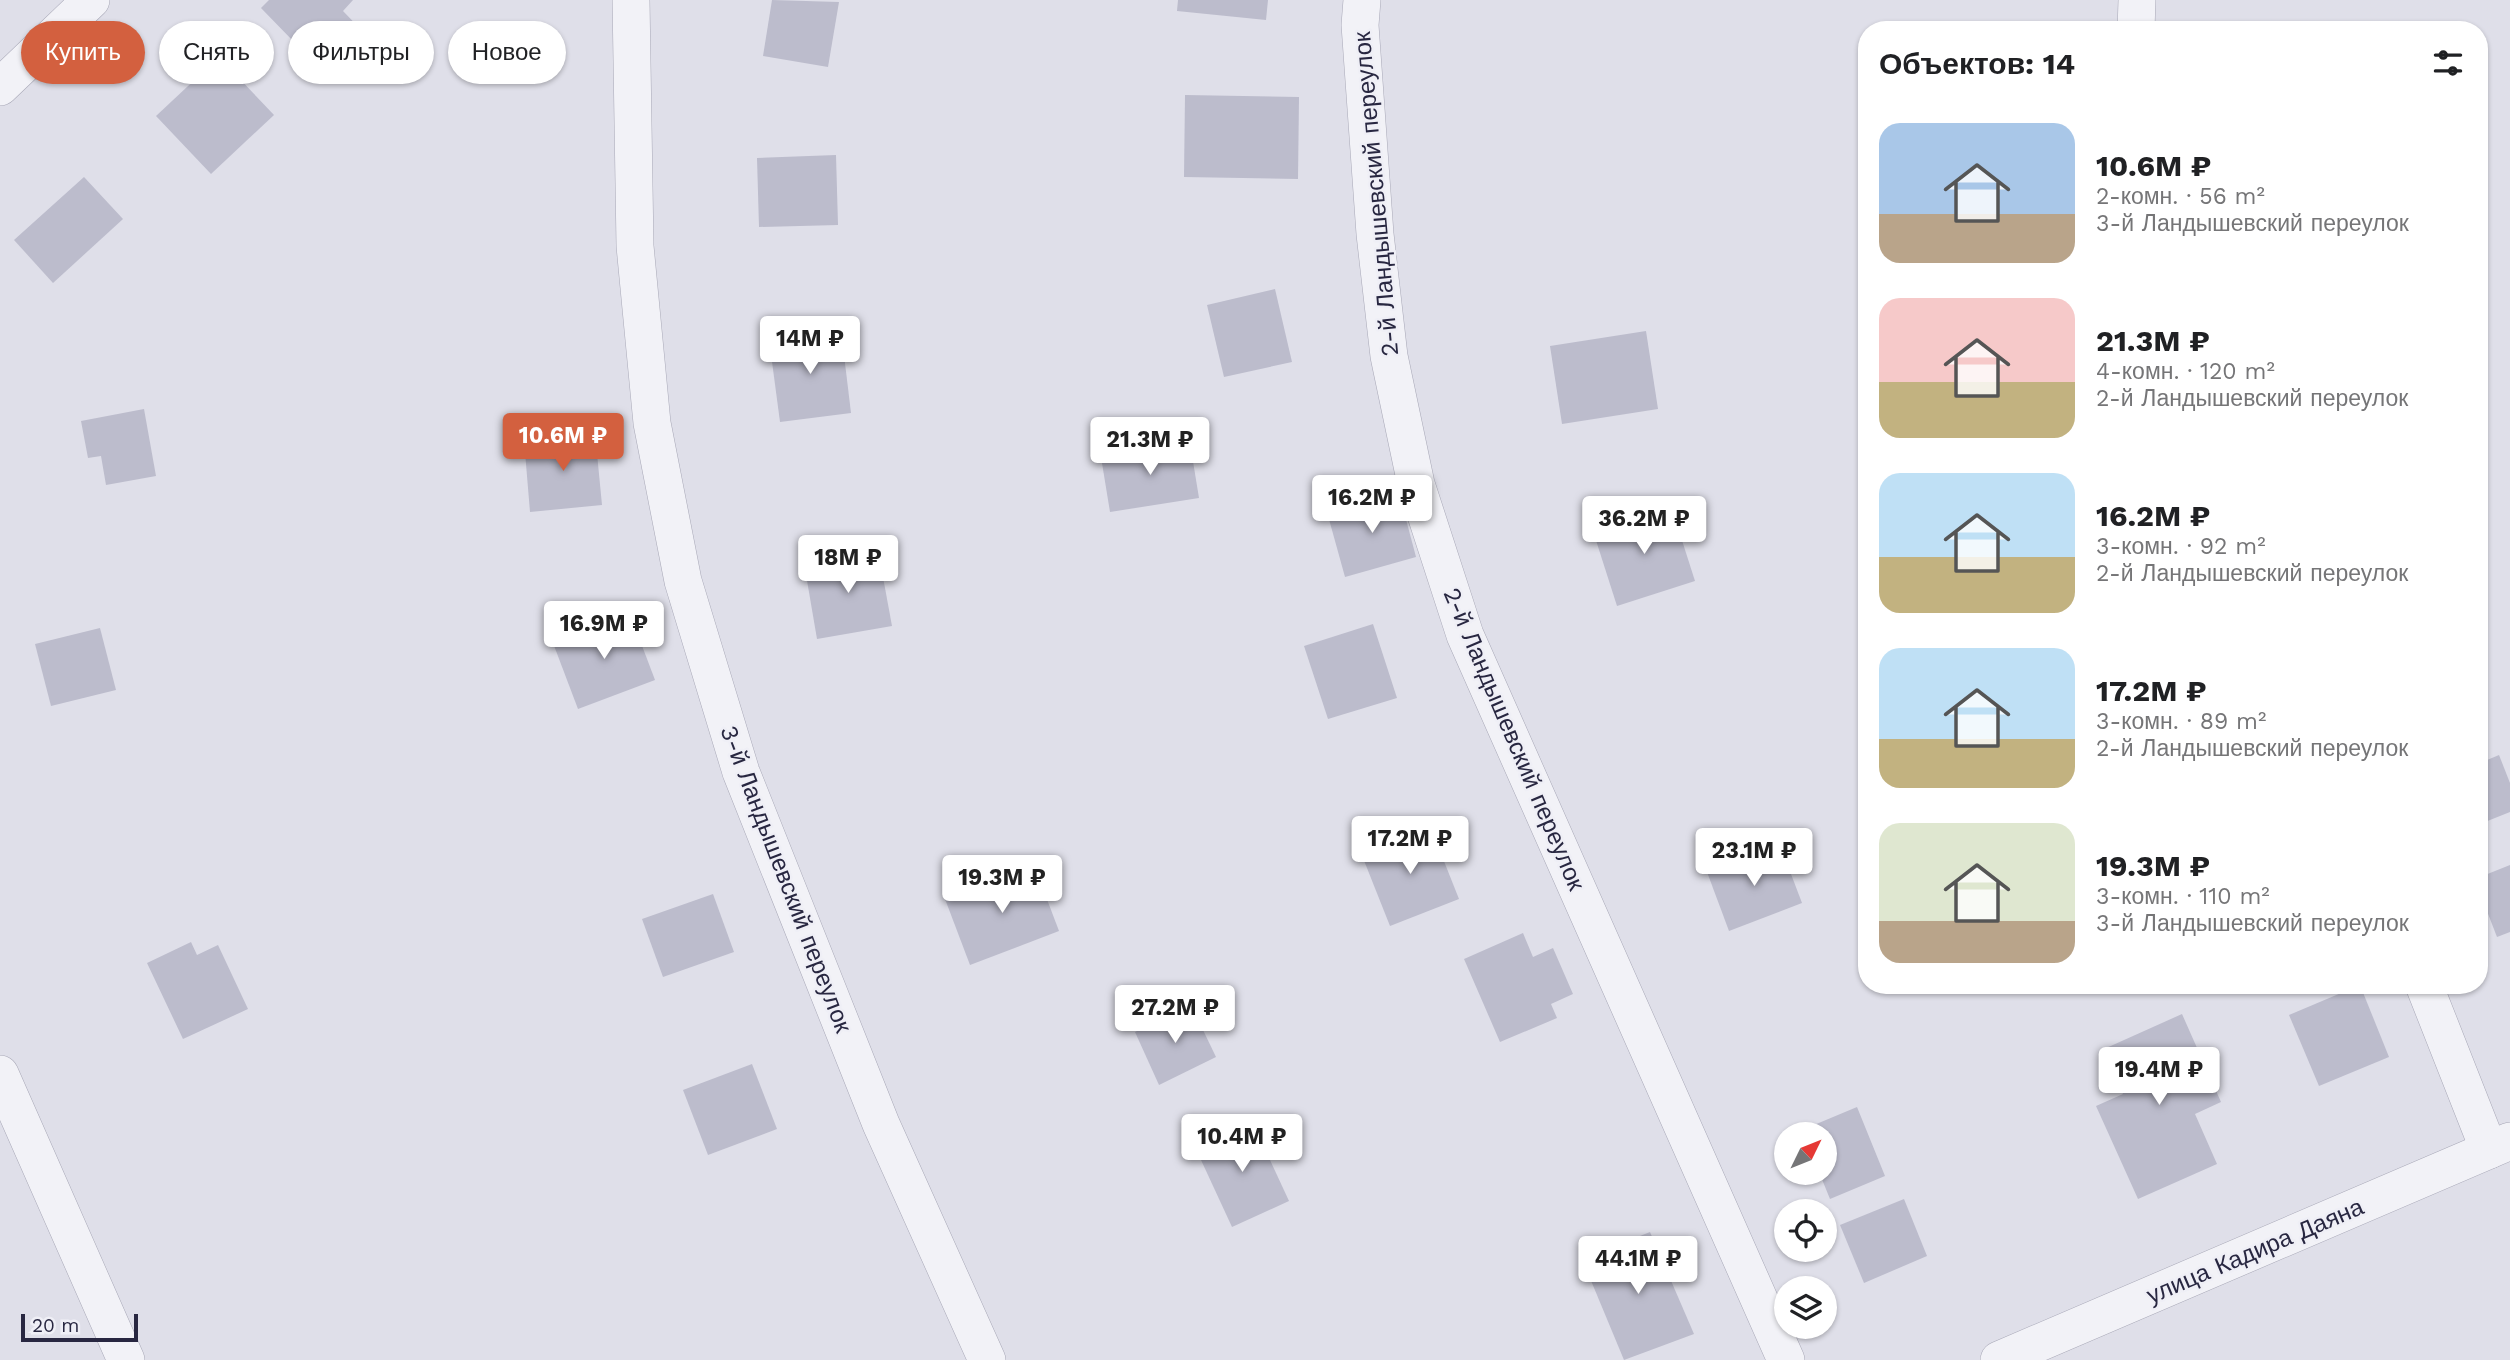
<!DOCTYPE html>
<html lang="ru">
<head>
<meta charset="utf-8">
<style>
	:root { --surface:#fff; --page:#f6f6f6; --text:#202124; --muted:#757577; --accent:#d3603f }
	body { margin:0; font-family:"Work Sans",sans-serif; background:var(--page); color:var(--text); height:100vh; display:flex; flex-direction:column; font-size:26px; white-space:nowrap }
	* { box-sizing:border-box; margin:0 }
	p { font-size:23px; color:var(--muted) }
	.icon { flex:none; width:38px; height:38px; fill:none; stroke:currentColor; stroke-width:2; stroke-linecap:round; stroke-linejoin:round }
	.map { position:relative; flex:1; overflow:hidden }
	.panel { position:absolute; left:1858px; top:21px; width:630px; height:973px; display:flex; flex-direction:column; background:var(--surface); border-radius:28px; box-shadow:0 2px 5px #0004 }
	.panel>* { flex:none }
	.hud { position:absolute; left:21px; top:21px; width:665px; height:63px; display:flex; gap:14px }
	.needle { width:46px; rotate:47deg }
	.tools { position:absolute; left:1774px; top:1122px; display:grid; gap:14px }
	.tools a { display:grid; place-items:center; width:63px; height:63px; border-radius:50%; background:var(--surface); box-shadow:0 2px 5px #0004; font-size:35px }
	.scale { position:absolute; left:21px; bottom:18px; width:117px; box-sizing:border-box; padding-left:7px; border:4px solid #282741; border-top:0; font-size:19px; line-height:24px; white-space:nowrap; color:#282741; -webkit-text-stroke:5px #efeff6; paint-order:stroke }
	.price { position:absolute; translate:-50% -60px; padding:0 16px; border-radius:7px; background:#fff; color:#222; font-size:23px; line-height:46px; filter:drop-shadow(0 2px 4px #0008) }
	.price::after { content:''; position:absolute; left:50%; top:42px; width:21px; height:16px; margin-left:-10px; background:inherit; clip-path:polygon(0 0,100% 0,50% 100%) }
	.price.active { background:var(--accent); color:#fff }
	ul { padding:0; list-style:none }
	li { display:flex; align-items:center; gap:21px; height:175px; padding:0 21px }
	li span { display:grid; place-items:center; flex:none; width:196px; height:140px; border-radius:21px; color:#555 }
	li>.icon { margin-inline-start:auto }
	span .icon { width:84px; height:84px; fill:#fffc; stroke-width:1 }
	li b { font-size:30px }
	h2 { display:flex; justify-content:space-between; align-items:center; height:84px; padding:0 21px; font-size:30px }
	.tag { padding:0 24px; border-radius:32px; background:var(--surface); box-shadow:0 2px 5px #0004; font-size:24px; line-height:63px }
	.tag.active { background:var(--accent); color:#fff }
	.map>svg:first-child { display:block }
</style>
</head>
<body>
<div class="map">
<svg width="2510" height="1360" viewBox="0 0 2510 1360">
	<rect width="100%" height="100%" fill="#dfdfe9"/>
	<g fill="#bcbccc">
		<polygon points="269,0 353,0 343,11 370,39 329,78 261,8"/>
		<polygon points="772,0 839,2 828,67 763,56"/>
		<polygon points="1178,0 1268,0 1266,20 1177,11"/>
		<polygon points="219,57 274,115 211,174 156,116"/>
		<polygon points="1185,95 1299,97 1298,179 1184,177"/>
		<polygon points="836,155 838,225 759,227 757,158"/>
		<polygon points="84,177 123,219 53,283 14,240"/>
		<polygon points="1275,289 1292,362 1224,377 1207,305"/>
		<polygon points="841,330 851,413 780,422 769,339"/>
		<polygon points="1646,331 1658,409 1562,424 1550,346"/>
		<polygon points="144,409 156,476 106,485 101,456 88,458 81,421"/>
		<polygon points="595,433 602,505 530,512 524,440"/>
		<polygon points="1190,443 1199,498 1110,512 1101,457"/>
		<polygon points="1399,493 1416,557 1345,577 1327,512"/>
		<polygon points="1671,506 1695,581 1617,606 1593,531"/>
		<polygon points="878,550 892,626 817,639 804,563"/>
		<polygon points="630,614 655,680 578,709 553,643"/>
		<polygon points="1373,624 1397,698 1328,719 1304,646"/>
		<polygon points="100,628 116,690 51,706 35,644"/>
		<polygon points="2499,755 2510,783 2510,812 2480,824 2480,763"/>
		<polygon points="1430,826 1459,899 1390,926 1361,853"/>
		<polygon points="1780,845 1802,903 1729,931 1707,872"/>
		<polygon points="1034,865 1059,931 970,965 945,899"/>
		<polygon points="2510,865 2510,932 2497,937 2480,893 2480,877"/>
		<polygon points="713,894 734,952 663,977 642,919"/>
		<polygon points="1523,933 1533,957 1553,948 1573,994 1551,1004 1557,1018 1500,1042 1464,959"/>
		<polygon points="191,942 197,955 218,945 248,1009 183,1039 147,963"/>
		<polygon points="2360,985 2389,1057 2319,1086 2289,1015"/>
		<polygon points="1191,1005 1216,1057 1159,1085 1135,1032"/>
		<polygon points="2182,1014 2221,1102 2195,1114 2217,1164 2138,1199 2096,1106 2123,1094 2104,1049"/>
		<polygon points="752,1064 777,1129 708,1155 683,1090"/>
		<polygon points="1857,1107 1885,1176 1830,1199 1819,1172 1825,1172 1825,1134 1803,1134 1802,1130"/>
		<polygon points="1252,1121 1289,1201 1232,1227 1195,1147"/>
		<polygon points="1904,1199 1927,1256 1864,1283 1840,1225"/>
		<polygon points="1650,1232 1694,1334 1624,1360 1582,1259"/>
	</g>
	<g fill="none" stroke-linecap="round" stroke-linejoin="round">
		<g stroke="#a8a8b7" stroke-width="38">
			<g id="street">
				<polyline points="631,0 635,246 652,423 683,581 741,772 881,1124 987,1360"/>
				<polyline points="1362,0 1360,25 1375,234 1389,356 1416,484 1465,635 1786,1360"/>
				<polyline points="2136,30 2137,0"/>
				<polyline points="0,87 91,0"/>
				<polyline points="2424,985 2489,1150"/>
				<polyline points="0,1074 126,1360"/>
				<polyline points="1999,1360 2510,1141"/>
			</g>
		</g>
		<use href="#street" stroke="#f2f2f7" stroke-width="37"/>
	</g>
	<g text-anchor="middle" stroke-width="5" stroke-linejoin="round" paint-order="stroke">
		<g font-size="24" fill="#282741" stroke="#efeff6">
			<text transform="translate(1376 194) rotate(-95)" y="8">2-й Ландышевский переулок</text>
			<text transform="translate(1514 739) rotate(67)" y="8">2-й Ландышевский переулок</text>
			<text transform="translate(786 879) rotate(69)" y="8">3-й Ландышевский переулок</text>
			<text transform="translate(2255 1251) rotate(-23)" y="8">улица Кадира Даяна</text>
		</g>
	</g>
</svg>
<div class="tools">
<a><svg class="needle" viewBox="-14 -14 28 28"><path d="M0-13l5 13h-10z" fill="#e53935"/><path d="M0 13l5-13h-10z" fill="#757577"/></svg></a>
<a><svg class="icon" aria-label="locate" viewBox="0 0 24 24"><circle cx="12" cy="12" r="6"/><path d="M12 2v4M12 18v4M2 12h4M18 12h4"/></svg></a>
<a><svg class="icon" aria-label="layers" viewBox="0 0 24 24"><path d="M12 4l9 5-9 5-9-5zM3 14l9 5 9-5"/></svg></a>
</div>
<div class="scale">20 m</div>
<b class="price" style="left:810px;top:376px">14M ₽</b>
<b class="price active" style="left:563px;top:473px">10.6M ₽</b>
<b class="price" style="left:1150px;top:477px">21.3M ₽</b>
<b class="price" style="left:1372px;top:535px">16.2M ₽</b>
<b class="price" style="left:1644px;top:556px">36.2M ₽</b>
<b class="price" style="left:848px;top:595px">18M ₽</b>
<b class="price" style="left:604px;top:661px">16.9M ₽</b>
<b class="price" style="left:1410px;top:876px">17.2M ₽</b>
<b class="price" style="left:1754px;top:888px">23.1M ₽</b>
<b class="price" style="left:1002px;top:915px">19.3M ₽</b>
<b class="price" style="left:1175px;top:1045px">27.2M ₽</b>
<b class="price" style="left:2159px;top:1107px">19.4M ₽</b>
<b class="price" style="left:1242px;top:1174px">10.4M ₽</b>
<b class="price" style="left:1638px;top:1296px">44.1M ₽</b>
<div class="hud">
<a class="tag active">Купить</a>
<a class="tag">Снять</a>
<a class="tag">Фильтры</a>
<a class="tag">Новое</a>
</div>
<section class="panel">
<h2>Объектов: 14<svg class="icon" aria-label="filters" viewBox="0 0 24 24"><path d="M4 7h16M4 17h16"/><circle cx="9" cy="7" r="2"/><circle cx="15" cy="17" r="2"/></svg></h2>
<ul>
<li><span style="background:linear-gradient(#a9c7e8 65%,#b9a48a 0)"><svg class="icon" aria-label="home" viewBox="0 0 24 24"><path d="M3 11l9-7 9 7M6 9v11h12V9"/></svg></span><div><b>10.6M ₽</b><p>2-комн. · 56 m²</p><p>3-й Ландышевский переулок</p></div></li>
<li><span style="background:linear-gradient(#f6c9c9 60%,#c2b280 0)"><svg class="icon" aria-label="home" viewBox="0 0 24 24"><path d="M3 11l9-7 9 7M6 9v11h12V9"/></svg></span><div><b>21.3M ₽</b><p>4-комн. · 120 m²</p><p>2-й Ландышевский переулок</p></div></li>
<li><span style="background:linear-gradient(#bfe0f5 60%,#c2b280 0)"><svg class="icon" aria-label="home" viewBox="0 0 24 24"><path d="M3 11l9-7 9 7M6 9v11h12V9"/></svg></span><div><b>16.2M ₽</b><p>3-комн. · 92 m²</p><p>2-й Ландышевский переулок</p></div></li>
<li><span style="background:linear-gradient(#bfe0f5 65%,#c2b280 0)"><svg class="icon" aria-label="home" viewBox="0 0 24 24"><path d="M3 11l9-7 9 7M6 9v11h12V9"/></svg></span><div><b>17.2M ₽</b><p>3-комн. · 89 m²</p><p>2-й Ландышевский переулок</p></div></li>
<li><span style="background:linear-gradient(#dfe7d0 70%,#b9a48a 0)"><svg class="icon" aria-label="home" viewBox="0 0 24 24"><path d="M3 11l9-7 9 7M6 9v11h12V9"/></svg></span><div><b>19.3M ₽</b><p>3-комн. · 110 m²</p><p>3-й Ландышевский переулок</p></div></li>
</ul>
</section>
</div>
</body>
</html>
